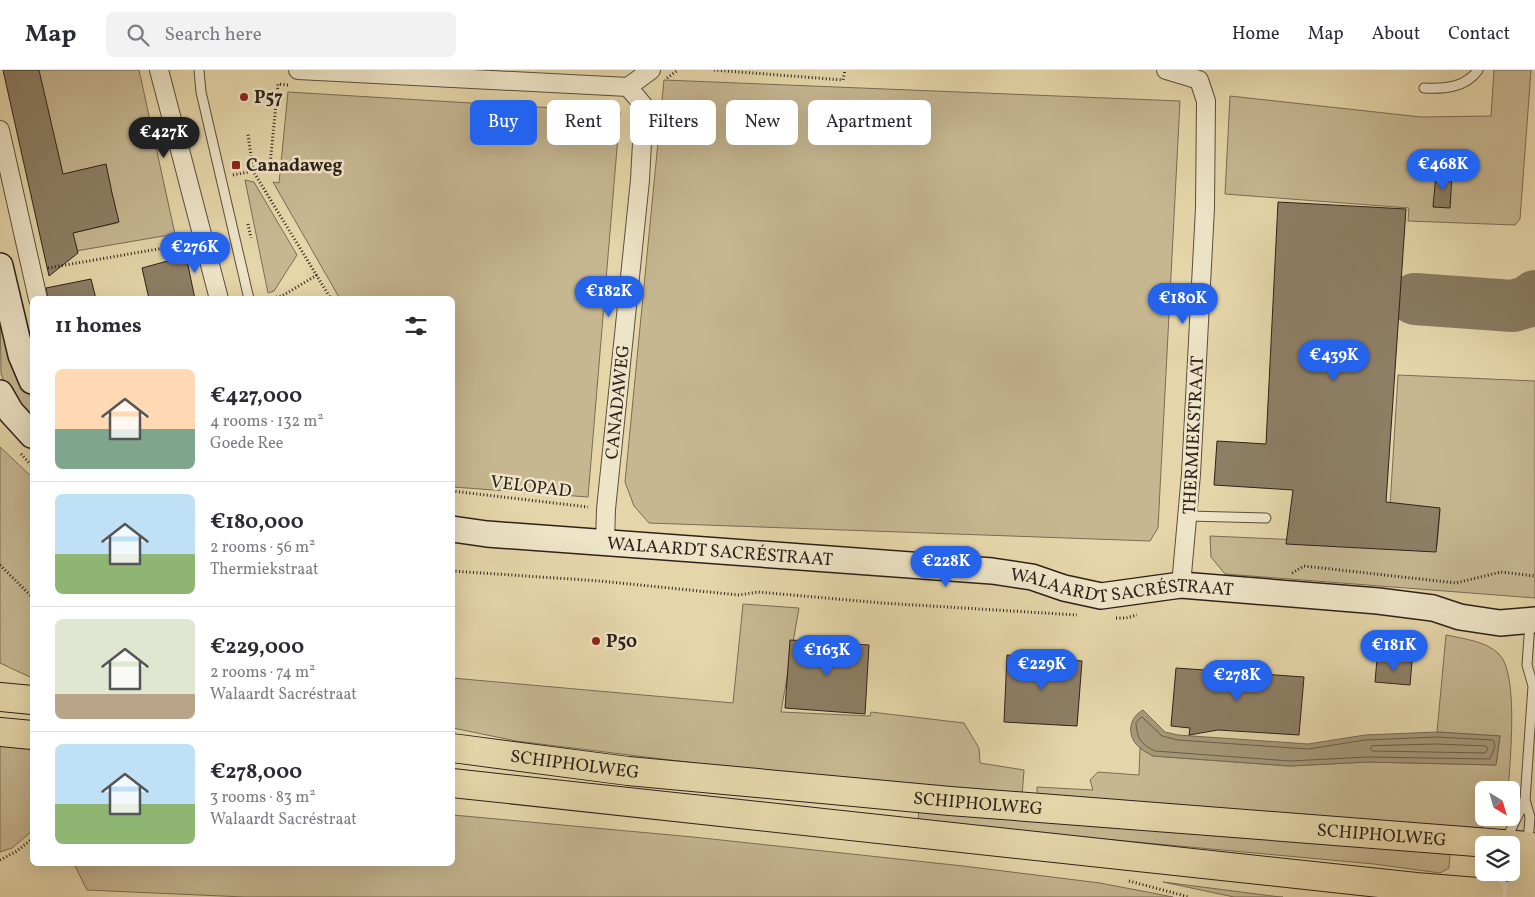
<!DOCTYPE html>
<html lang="en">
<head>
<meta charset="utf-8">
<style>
	:root { --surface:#fff; --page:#f2f2f3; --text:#2b2b33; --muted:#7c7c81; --line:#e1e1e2; --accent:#2563eb }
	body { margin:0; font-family:Vollkorn,serif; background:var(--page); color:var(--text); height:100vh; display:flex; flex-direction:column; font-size:19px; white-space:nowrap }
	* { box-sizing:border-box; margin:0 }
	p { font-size:16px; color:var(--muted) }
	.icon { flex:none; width:28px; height:28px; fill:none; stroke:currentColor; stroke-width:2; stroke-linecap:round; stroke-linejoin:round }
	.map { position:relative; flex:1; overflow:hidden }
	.panel { position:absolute; left:30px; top:226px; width:425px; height:570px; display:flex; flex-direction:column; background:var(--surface); border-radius:8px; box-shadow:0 5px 20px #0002 }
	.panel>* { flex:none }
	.hud { position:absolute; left:470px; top:30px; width:475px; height:45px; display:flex; gap:10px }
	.needle { width:32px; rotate:143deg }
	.tools { position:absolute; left:1475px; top:711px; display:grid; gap:10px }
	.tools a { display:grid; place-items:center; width:45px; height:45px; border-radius:8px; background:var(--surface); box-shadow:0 5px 20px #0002; font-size:25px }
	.price { position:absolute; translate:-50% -42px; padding:0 11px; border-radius:18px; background:var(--accent); color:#fff; font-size:16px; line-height:32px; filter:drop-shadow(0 1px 2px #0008) }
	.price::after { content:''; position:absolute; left:50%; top:30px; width:15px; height:11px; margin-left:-8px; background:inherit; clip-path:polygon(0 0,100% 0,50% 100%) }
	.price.selected { background:#222; color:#fff }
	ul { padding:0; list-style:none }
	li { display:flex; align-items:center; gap:15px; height:125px; padding:0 25px }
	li+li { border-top:1px solid var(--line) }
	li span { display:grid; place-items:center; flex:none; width:140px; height:100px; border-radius:8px; color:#555 }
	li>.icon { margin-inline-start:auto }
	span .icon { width:60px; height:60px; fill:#fffc; stroke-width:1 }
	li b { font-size:21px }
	h2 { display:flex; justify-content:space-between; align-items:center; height:60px; padding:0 25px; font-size:21px }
	.tag { padding:0 18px; border-radius:8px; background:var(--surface); box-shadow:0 5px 20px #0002; font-size:18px; line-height:45px }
	.tag.selected { background:var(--accent); color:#fff }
	header { display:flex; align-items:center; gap:30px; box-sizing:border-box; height:70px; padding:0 25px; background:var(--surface); border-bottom:1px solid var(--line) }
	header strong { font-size:24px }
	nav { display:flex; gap:28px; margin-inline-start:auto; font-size:18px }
	.search { width:350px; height:45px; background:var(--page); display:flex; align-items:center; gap:12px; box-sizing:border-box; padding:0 18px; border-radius:8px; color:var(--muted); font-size:19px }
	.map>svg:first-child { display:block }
</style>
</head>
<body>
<header>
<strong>Map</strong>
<div class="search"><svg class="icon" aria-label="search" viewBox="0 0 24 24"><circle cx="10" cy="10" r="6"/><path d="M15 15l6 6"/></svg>Search here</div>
<nav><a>Home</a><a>Map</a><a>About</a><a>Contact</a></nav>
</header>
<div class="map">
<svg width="1535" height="827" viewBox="0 0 1535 827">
	<rect width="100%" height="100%" fill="#e5d6a9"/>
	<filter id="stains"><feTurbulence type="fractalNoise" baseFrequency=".004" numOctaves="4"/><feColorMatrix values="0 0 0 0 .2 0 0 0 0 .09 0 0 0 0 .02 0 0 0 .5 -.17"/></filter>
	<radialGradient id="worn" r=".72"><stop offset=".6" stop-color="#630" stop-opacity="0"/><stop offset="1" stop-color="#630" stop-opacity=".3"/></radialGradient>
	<g fill="#c6b791" stroke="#7a6c56">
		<polygon points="36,0 139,0 175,164 76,181 72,163 117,153 106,101 60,111"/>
		<polygon points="1494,0 1531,0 1520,149 1515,155 1408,151 1409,138 1225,124 1230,26 1421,47 1491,46"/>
		<polygon points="664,10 1180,31 1158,458 1150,471 649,453 634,436 625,412"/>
		<polygon points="288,22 620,42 588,427 453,417 452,229 340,229 273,112 279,113"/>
		<polygon points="245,110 254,112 297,185 274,221 268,223"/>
		<polygon points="0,231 16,297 32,329 32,352 8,321 1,304"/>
		<polygon points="1398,305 1535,311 1535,528 1225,504 1211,487 1210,466 1437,476 1440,440 1390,437"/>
		<polygon points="0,377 32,407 32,608 0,593"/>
		<polygon points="743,534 799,538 781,642 870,646 871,642 964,653 979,678 980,693 1024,700 1022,726 865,714 516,671 453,658 452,608 733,633"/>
		<path d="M 1446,565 C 1464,569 1486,571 1499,584 C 1519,603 1510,692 1508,720 L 1484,720 L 1484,748 L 1500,748 L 1473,761 L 1449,756 L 1361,749 L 1037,727 L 1037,717 L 1093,720 L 1090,710 L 1098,702 L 1139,705 L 1140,678 L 1153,686 L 1290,696 L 1368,692 L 1496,695 L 1500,666 L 1437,662 Z"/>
		<polygon points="0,674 32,677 32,761 12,778 0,782"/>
		<polygon points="919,739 1450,784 1449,798 1440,803 1374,794 918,752"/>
		<polygon points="453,745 693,767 963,796 1100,813 1173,827 244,827 87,820 74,794 452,794"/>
		<polygon points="1163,812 1280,827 1283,827 1234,827"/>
	</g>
	<path fill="#a69879" stroke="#766853" d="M 1143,640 L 1165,662 L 1178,665 L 1308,674 L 1365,665 L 1437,662 L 1500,666 L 1496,695 L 1368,692 L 1290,696 L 1153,686 C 1148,683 1143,681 1139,677 C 1126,666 1129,647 1143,640 Z"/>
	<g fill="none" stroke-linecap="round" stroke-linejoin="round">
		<g stroke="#6a5c4a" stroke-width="1">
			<path d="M 1142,647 L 1162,666 L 1178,670 L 1308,679 L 1365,670 L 1437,667 L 1493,670 L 1495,676 L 1490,689 L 1367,687 L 1290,691 L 1155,681 C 1141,674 1137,669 1136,653 Z"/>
			<polygon points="1437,674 1486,676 1488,679 1485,683 1372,681 1370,679 1372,676"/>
		</g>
		<polyline stroke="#897c62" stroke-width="52" points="1415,229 1513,236 1530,231 1535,226"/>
	</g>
	<g fill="#8d7f65" stroke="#2d211b">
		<polygon points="3,0 39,0 63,104 106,94 112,123 119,152 73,163 78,183 49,206"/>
		<polygon points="1436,104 1452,106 1450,138 1433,137"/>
		<polygon points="1278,132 1406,139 1386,432 1440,438 1436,482 1286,474 1293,420 1214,415 1217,371 1266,374"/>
		<polygon points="186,186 195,229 149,229 142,198"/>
		<polygon points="91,209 96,229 48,229 46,218"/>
		<polygon points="790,570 869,575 865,644 785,638"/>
		<polygon points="1007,585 1082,591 1077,656 1004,652"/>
		<polygon points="1377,589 1412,592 1410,615 1375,612"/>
		<polygon points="1176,598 1304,607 1299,665 1218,660 1189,665 1190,658 1171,656"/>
	</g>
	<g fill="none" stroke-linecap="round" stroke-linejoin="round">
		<g stroke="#5b4e3e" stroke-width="11">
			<g id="lane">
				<polyline points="199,0 201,22 249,229"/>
				<path d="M 1424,18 C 1444,19 1465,18 1478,0"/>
				<polyline points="1188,446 1266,448"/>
				<polyline points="1506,770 1525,730"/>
				<polyline points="1528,772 1530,747 1525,730 1533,616 1527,595 1530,552"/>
			</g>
		</g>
		<g stroke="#5b4e3e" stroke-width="20">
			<g id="street">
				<polyline points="159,0 219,229"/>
				<polyline points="298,0 628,17 651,0"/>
				<polyline points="1166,0 1199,10 1206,31 1205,138 1191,404 1181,515"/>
				<polyline points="0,60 38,229"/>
				<polyline points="605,473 606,439 640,110 644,36 628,17"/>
			</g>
		</g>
		<g stroke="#2d211b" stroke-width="28">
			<g id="secondary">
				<polyline points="0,196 21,285 32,311"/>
				<polyline points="0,323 11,342 32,365"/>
				<path id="s1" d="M 452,459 L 487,464 L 992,501 L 1032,507 L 1064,518 L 1101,526 L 1181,515 L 1378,531 L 1433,538 L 1460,547 L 1500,553 L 1535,550"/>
				<polyline points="1496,802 1489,823 1535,826"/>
			</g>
		</g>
		<g stroke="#2d211b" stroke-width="30">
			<g id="primary">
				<polyline points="0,627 32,630"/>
				<polyline points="0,662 32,665"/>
				<path id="s2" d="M 452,678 L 628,701 L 950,731 L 1528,776 L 1520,825"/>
				<polyline points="452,713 1416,817 1489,823"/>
			</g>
		</g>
		<g stroke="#2d211b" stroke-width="30">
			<g id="highway">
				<polyline points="1489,827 1489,823"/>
				<polyline points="1520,827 1520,825"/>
			</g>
		</g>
		<g stroke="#2d211b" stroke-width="3" stroke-dasharray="1 2.5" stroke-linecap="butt">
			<polyline points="714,0 843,10 845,0"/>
			<polyline points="667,8 678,0"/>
			<polyline points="288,15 278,14 270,95 253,101 331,229"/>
			<polyline points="561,34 582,34"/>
			<polyline points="233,105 253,101 248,64"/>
			<polyline points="248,154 251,168"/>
			<polyline points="48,198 187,174"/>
			<polyline points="266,229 282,226 317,205"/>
			<polyline points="21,384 32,396"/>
			<polyline points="452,421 588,437"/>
			<polyline points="0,495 32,527"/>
			<polyline points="452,501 600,511 739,525 758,522 882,533 1077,545"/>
			<polyline points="1292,503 1304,496 1456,513 1501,502 1535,506"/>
			<polyline points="1116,548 1126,548 1137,545"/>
			<polyline points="0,790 17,781 32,769"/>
			<polyline points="1129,811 1189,827"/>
		</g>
		<use href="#lane" stroke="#eee4c7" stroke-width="9"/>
		<use href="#street" stroke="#eee4c7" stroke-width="18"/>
		<use href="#secondary" stroke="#eee4c7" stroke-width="25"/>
		<use href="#primary" stroke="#e5d6a9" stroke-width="28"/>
		<use href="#highway" stroke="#e5d6a9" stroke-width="28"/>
	</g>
	<g fill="#8f2418" stroke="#eee4c7" stroke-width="2">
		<circle cx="244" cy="27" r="5"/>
		<rect x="231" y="90" width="10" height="10" rx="2.5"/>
		<circle cx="596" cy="571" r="5"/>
	</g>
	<g text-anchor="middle" stroke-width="5" stroke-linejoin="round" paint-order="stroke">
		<g font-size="18" font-weight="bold" fill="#2d211b" stroke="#eee4c7" text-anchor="start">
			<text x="254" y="33">P57</text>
			<text x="246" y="101">Canadaweg</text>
			<text x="606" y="577">P50</text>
		</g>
		<g font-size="18" fill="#2d211b" stroke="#eee4c7">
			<text transform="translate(617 332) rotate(-84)" y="6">CANADAWEG</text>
			<text transform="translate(1193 365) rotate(-87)" y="6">THERMIEKSTRAAT</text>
			<text transform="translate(531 416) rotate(7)" y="6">VELOPAD</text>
			<text dy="6" stroke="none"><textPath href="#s1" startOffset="269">WALAARDT SACRÉSTRAAT</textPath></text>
			<text dy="6" stroke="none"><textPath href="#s1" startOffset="674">WALAARDT SACRÉSTRAAT</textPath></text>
			<text dy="6" stroke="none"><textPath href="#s2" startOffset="124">SCHIPHOLWEG</textPath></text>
			<text dy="6" stroke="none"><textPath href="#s2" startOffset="529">SCHIPHOLWEG</textPath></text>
			<text dy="6" stroke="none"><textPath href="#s2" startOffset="934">SCHIPHOLWEG</textPath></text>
		</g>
	</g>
	<rect width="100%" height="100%" filter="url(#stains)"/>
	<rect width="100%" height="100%" fill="url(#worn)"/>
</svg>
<div class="tools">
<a><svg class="needle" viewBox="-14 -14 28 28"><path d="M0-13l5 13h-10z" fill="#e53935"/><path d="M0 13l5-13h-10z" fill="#7c7c81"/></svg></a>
<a><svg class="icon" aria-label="layers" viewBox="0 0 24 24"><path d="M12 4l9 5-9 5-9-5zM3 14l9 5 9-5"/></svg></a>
</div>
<b class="price selected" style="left:164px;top:89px">€427K</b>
<b class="price" style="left:1443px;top:121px">€468K</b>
<b class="price" style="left:195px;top:204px">€276K</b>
<b class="price" style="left:609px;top:248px">€182K</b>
<b class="price" style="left:1183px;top:255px">€180K</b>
<b class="price" style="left:1334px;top:312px">€439K</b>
<b class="price" style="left:946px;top:518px">€228K</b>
<b class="price" style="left:1394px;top:602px">€181K</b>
<b class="price" style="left:827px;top:607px">€163K</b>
<b class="price" style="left:1042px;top:621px">€229K</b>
<b class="price" style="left:1237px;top:632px">€278K</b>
<div class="hud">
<a class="tag selected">Buy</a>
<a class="tag">Rent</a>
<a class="tag">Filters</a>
<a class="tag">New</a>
<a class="tag">Apartment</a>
</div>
<section class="panel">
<h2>11 homes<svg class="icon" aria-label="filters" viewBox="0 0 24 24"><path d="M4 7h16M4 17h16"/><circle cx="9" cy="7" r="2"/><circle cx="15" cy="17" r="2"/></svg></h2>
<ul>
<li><span style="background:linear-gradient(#ffd9b3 60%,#7fa58c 0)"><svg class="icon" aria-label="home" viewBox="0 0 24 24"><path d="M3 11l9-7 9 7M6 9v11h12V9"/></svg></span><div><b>€427,000</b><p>4 rooms · 132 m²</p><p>Goede Ree</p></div></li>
<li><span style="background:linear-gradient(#bfe0f5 60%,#8fb573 0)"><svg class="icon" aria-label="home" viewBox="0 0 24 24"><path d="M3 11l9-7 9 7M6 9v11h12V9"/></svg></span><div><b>€180,000</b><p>2 rooms · 56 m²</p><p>Thermiekstraat</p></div></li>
<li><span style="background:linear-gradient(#dfe7d0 75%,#b9a48a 0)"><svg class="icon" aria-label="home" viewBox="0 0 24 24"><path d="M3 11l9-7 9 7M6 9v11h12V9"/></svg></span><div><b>€229,000</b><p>2 rooms · 74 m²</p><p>Walaardt Sacréstraat</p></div></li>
<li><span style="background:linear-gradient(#bfe0f5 60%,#8fb573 0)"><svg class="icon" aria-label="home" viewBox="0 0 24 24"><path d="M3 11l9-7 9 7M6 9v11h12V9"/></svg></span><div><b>€278,000</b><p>3 rooms · 83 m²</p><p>Walaardt Sacréstraat</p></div></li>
</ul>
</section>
</div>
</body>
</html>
